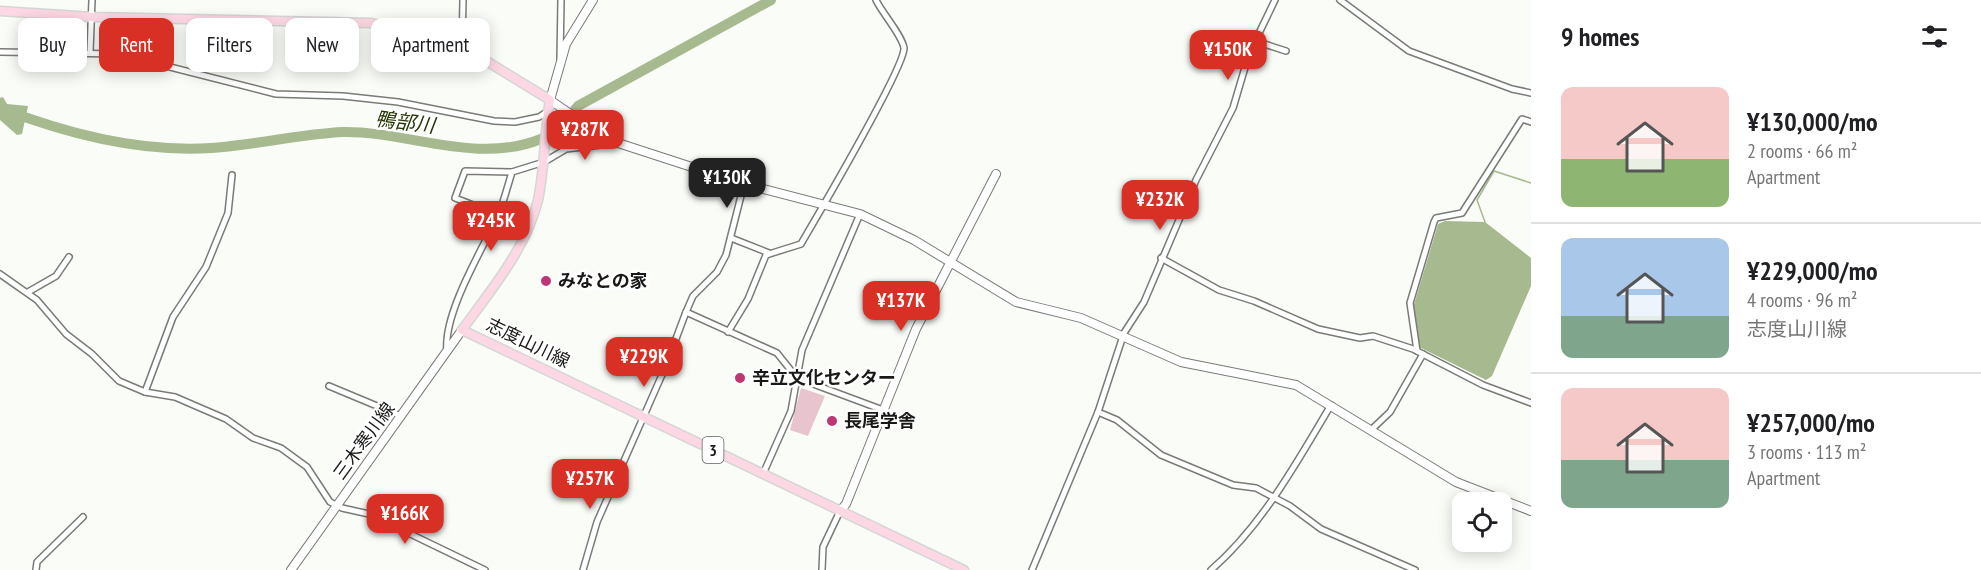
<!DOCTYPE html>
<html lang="en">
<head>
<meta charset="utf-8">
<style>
	:root { --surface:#fff; --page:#f6f6f6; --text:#202124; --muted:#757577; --line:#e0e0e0; --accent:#d93025 }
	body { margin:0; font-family:"PT Sans Narrow","Noto Sans JP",sans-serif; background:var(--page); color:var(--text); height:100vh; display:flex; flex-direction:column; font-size:22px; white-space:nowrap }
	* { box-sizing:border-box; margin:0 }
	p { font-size:20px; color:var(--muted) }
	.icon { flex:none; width:33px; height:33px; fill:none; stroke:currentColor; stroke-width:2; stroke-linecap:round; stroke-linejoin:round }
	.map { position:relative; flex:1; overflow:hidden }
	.drawer { display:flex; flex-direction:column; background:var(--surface); width:450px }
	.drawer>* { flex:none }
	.guide { position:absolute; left:18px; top:18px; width:570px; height:54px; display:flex; gap:12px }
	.buttons { position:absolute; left:1452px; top:492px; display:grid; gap:12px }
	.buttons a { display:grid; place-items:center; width:60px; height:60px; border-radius:12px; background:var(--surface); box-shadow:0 3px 15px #0003; font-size:30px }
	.price { position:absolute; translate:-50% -51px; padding:0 14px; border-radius:12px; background:var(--accent); color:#fff; font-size:20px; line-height:39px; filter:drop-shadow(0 2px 3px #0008) }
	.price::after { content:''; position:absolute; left:50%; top:36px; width:18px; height:14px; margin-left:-9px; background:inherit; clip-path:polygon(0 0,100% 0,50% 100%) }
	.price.active { background:#222; color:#fff }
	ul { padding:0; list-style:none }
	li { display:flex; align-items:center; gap:18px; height:150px; padding:0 30px }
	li+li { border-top:2px solid var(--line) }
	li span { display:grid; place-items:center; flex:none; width:168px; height:120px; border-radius:12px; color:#555 }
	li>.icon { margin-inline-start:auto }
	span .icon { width:72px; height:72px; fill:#fffc; stroke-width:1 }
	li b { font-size:26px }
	h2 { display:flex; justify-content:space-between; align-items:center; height:72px; padding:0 30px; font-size:26px }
	.chip { padding:0 21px; border-radius:12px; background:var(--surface); box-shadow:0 3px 15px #0003; font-size:21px; line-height:54px }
	.chip.active { background:var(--accent); color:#fff }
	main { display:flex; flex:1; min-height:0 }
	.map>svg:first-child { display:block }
</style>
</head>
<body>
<main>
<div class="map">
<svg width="1531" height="570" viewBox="0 0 1531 570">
	<rect width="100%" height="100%" fill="#fafcf8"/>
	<polygon fill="#e8c4cf" points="801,388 825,396 808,436 790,430"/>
	<g fill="#a7b98f">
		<polygon points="3,97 7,104 28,106 22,134 17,135 0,120 0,98"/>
		<polygon points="1445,221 1485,222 1531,258 1531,286 1492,376 1486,380 1419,347 1413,308 1438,224"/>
	</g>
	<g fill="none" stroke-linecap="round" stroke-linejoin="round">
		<polyline stroke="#a7b98f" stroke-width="1.5" points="1485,222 1477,200 1494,171 1531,183"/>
		<path stroke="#a7b98f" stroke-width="10" d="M 0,108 C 67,134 140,153 212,148 C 256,145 299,134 343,132 C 408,131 476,165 541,139 C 556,133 568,118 578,106 L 771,0"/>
		<g stroke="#797b77" stroke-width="8">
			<g id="street">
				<polyline points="1340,0 1409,51 1512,89 1531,93"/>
				<polyline points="1255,41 1286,51"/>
				<polyline points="462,46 463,0"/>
				<polyline points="0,52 119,54 276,94 343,96 398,102 494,121 515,122 539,117 548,111"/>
				<polyline points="90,52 92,0"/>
				<polyline points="560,60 561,0"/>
				<polyline points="494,213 455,198 465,171 512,172"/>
				<polyline points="473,228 481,208"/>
				<polyline points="731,238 769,253"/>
				<polyline points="1161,258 1219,290 1254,301 1318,329 1360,338 1373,336 1413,349 1483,385 1531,403"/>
				<polyline points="0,274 37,300 66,334 92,354 119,381 145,392 175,397 226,419 253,438 281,448 307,467 330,502 342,508 369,514 485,570"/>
				<polyline points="28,292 56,276 69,257"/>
				<polyline points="686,312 777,353 797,378 883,410"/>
				<path d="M 728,332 L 748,299 L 766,255 L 801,244 C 816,218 905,67 904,48 C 902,35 882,13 876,0"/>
				<path d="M 447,351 C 443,315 480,253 496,220 C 503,205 507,188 512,172 L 544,162 L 566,149 L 618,143"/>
				<polyline points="1417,351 1410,303 1434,222 1436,218 1462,213 1522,119 1531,122"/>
				<polyline points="329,386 401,416"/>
				<polyline points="145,392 173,317 206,267 228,213 232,175"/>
				<polyline points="1098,412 1117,420 1161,455 1233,485 1256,488 1290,506 1321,529 1415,570"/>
				<polyline points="1371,430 1390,412 1423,354"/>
				<polyline points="763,474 791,411 802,350 860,214"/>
				<polyline points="36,570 37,562 83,517"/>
				<polyline points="583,570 597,522 665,368 686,312 693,296 717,272 726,255 744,184"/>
				<polyline points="822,570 823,547 840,511"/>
				<polyline points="1032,570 1098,412 1124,333 1144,302 1196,180 1233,108 1249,54 1275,0"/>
				<path d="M 1211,570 C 1262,526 1297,462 1331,405"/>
			</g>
		</g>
		<g stroke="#797b77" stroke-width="10">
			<g id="secondary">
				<polyline points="593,0 566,44 550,100 598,133 618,143 744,184 860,214 914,240 1016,302 1081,318 1181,362 1296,385 1456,482 1531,511"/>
				<polyline points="840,511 846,504 916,329 996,174"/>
				<polyline points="291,570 462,330"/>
			</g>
		</g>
		<g stroke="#d6d6d5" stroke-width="11">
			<path id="primary" d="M 0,11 L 93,17 L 371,23 L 462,46 L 550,100 C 544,133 545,167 538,200 C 526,249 491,290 462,330 L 964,570"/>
		</g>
		<use href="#street" stroke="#fff" stroke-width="5"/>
		<use href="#secondary" stroke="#fff" stroke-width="8"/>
		<use href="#primary" stroke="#fdd8e4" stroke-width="8"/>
	</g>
	<g fill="#bf3674" stroke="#fff" stroke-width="2">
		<circle cx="546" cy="281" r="6"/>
		<circle cx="740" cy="378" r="6"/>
		<circle cx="832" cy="421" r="6"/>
	</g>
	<g text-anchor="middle" stroke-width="5" stroke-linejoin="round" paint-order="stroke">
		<rect fill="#fff" stroke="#5e5f5d" stroke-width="1.5" x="702.5" y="437" width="21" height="26" rx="4.5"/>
		<g font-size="16" font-weight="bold" fill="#191a18">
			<text x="713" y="456">3</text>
		</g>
		<g font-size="18" font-weight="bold" fill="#191a18" stroke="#fff" text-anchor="start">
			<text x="558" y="287">みなとの家</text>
			<text x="752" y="384">辛立文化センター</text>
			<text x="844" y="427">長尾学舎</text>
		</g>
		<g font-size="18" fill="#191a18" stroke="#fff">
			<text transform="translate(528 343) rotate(26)" y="6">志度山川線</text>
			<text transform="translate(364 441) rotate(-54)" y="6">三木寒川線</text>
		</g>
		<g font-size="20" font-style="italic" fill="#263605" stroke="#fff">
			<text transform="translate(405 122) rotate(7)" y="7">鴨部川</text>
		</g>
	</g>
</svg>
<div class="buttons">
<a><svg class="icon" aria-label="locate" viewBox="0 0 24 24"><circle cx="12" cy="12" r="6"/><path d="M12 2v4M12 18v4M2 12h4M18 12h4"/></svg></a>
</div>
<b class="price" style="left:1228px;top:81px">¥150K</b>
<b class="price" style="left:585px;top:161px">¥287K</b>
<b class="price active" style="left:727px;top:209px">¥130K</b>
<b class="price" style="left:1160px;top:231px">¥232K</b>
<b class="price" style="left:491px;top:252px">¥245K</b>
<b class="price" style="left:901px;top:332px">¥137K</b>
<b class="price" style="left:644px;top:388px">¥229K</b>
<b class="price" style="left:590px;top:510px">¥257K</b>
<b class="price" style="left:405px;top:545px">¥166K</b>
<div class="guide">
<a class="chip">Buy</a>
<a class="chip active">Rent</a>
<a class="chip">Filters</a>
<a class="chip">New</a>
<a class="chip">Apartment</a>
</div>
</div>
<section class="drawer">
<h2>9 homes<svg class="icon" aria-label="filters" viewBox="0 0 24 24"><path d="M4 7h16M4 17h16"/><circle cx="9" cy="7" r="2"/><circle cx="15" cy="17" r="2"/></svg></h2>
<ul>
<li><span style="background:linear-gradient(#f6c9c9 60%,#8fb573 0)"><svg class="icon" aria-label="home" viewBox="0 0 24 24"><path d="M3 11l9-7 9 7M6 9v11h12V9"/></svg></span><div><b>¥130,000/mo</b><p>2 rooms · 66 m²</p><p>Apartment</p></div></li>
<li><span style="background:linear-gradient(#a9c7e8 65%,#7fa58c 0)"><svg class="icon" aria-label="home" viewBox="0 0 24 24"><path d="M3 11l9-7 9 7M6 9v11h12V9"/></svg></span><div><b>¥229,000/mo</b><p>4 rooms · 96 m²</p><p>志度山川線</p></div></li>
<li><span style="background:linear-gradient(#f6c9c9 60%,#7fa58c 0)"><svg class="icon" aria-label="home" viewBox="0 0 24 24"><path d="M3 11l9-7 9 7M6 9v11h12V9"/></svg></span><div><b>¥257,000/mo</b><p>3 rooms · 113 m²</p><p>Apartment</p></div></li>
</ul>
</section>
</main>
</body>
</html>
